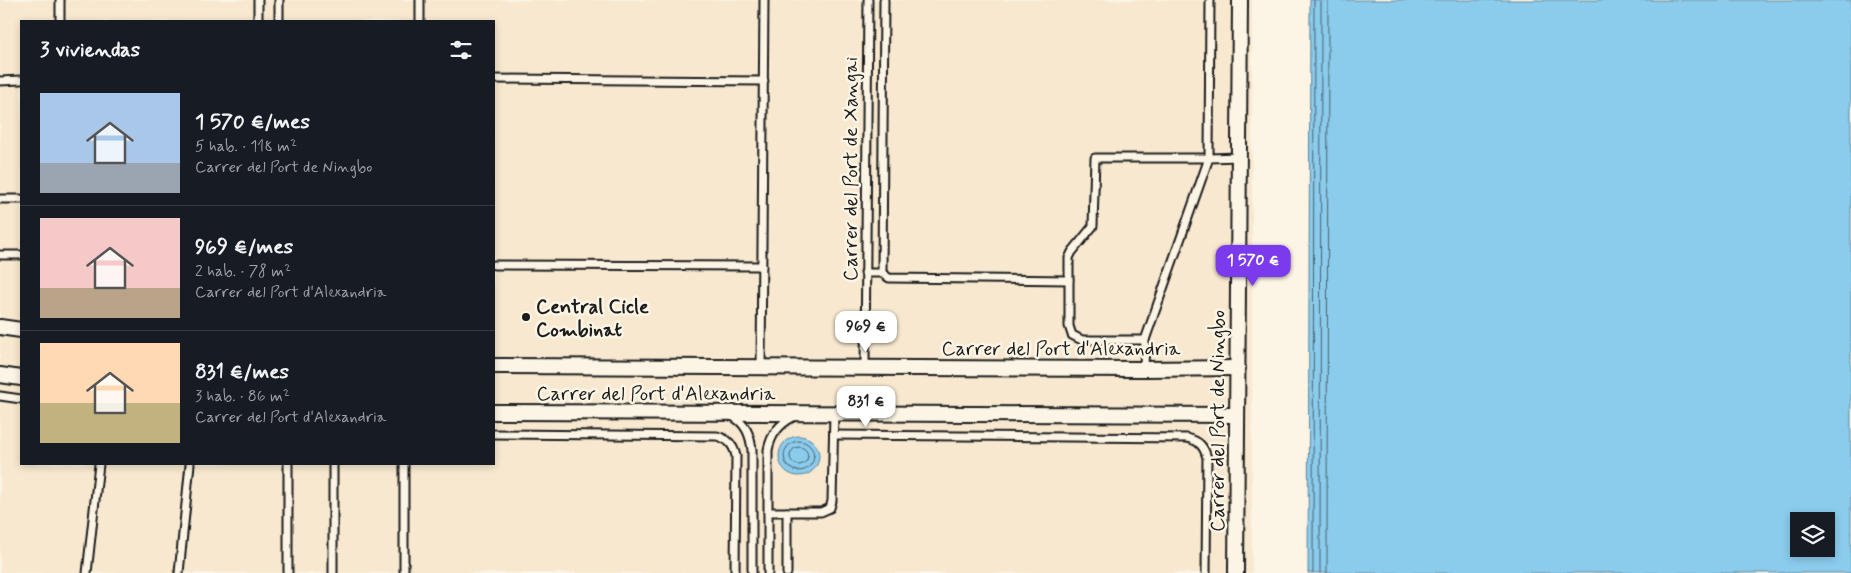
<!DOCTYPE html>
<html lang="es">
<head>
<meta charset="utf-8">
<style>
	:root { --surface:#171b24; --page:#242831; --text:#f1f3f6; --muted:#9ea1a6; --line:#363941; --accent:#7c3aed }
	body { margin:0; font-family:Mynerve,sans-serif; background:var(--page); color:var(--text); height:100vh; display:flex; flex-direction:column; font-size:19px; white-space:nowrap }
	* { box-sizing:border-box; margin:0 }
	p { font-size:16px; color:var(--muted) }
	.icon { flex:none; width:28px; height:28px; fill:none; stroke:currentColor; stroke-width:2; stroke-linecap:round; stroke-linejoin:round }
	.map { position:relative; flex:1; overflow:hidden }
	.details { position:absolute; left:20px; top:20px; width:475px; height:445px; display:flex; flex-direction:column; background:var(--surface); border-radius:0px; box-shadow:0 2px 8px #0003 }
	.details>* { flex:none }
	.tools { position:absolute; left:1790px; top:512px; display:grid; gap:10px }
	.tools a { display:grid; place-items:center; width:45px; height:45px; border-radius:0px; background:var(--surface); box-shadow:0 2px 8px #0003; font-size:25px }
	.price { position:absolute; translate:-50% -42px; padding:0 11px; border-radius:10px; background:#fff; color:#222; font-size:16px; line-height:32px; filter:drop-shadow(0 1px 2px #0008) }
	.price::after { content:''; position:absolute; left:50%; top:30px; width:15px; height:11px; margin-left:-8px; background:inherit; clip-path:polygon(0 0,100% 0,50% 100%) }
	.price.on { background:var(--accent); color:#fff }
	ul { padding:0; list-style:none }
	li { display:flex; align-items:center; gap:15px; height:125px; padding:0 20px }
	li+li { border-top:1px solid var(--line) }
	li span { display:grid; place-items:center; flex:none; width:140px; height:100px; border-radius:0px; color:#555 }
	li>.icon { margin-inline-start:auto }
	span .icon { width:60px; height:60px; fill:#fffc; stroke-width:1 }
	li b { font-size:21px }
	h2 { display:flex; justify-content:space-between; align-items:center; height:60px; padding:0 20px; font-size:21px }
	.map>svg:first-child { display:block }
</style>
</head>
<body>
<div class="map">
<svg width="1851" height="573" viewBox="0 0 1851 573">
	<rect width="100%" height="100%" fill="#fcf5e5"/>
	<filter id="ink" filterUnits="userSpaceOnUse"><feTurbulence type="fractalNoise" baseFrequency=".02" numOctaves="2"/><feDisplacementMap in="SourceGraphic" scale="10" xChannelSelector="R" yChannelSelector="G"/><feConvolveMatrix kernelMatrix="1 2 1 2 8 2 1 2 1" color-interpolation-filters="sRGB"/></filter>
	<g filter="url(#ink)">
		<path fill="#f7e8cf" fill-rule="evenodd" d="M 0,0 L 1252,0 L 1252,573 L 0,573 ZM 21,21 L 494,21 L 494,464 L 21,464 Z"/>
		<g fill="#8bcbec" stroke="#5f8599" fill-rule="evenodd">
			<path d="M 1310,0 L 1851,0 L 1851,573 L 1308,573 ZM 1799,521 L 1826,521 L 1826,549 L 1799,549 Z"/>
			<circle cx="799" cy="456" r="20"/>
		</g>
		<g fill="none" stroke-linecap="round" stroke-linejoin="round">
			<g stroke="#48626f" stroke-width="1">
				<circle cx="799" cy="456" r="15"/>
				<circle cx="799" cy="456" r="9"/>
				<polyline points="1313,573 1314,0"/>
				<polyline points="1320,573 1321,0"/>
				<polyline points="1327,573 1328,0"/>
			</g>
			<g stroke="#1c1c1c" stroke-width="11">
				<g id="service">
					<polyline points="1210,0 1209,158 1095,158 1093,226 1072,252 1069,258 1069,326 1072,335 1082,340 1145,340 1209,158 1239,157"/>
					<polyline points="60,21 60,0"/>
					<polyline points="258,21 258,0"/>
					<polyline points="279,21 279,0"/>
					<polyline points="420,21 420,0"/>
					<polyline points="494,79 764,81"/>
					<polyline points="0,81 21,80"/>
					<polyline points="0,199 21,199"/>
					<polyline points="0,255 21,255"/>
					<polyline points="494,265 762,266"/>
					<polyline points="865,273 882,273 889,278 1069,280"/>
					<polyline points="882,273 884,0"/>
					<polyline points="865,367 868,0"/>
					<polyline points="761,368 764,0"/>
					<polyline points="1144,369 1145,340"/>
					<polyline points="0,396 21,399"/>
					<path d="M 732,416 C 746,424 750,434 752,450 L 752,573"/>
					<path d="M 494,434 L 717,436 C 728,439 733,444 736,456 L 735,573"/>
					<path d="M 834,435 L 1187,438 C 1199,441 1204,446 1207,458 L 1206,573"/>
					<polyline points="288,464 288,573"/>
					<polyline points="333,466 333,573"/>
					<polyline points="768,512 821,512 830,508 832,501 834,413"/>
					<polyline points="87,573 99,464"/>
					<polyline points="179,573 190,464"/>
					<polyline points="404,573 404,464"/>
					<path d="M 768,573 L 768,450 C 771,434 779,424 793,417"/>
					<polyline points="787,573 787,512"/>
				</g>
			</g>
			<g stroke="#1c1c1c" stroke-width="18">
				<g id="minor">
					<polyline points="0,327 21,330"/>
					<polyline points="494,366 1144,369 1238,368"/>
					<polyline points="0,375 21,378"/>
					<polyline points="494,412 1237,415"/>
					<polyline points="1236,573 1240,0"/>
				</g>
			</g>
			<use href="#service" stroke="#fcf5e5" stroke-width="7"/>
			<use href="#minor" stroke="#fcf5e5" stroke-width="14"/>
		</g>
	</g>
	<circle fill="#1c1c1c" stroke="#fcf5e5" stroke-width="2" cx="526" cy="317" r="5"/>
	<g text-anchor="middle" stroke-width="5" stroke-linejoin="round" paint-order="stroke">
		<g font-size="20" fill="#1c1c1c" stroke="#fcf5e5">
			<text transform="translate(850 169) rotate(-90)" y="7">Carrer del Port de Xangai</text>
			<text x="1061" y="355">Carrer del Port d'Alexandria</text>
			<text x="656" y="400">Carrer del Port d'Alexandria</text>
			<text transform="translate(1217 421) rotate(-90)" y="7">Carrer del Port de Ningbo</text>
		</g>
		<g font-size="20" font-weight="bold" fill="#1c1c1c" stroke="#fcf5e5" text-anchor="start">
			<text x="536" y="313">Central Cicle<tspan x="536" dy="23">Combinat</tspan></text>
		</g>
	</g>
</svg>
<div class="tools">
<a><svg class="icon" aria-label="layers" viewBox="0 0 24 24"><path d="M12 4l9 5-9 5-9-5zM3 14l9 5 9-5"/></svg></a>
</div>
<b class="price on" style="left:1253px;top:287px">1 570 €</b>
<b class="price" style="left:866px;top:353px">969 €</b>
<b class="price" style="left:866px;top:428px">831 €</b>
<section class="details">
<h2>3 viviendas<svg class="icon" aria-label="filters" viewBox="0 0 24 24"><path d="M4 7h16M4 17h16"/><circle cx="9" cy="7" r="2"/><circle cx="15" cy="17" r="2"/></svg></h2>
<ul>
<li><span style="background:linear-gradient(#a9c7e8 70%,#9aa5b1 0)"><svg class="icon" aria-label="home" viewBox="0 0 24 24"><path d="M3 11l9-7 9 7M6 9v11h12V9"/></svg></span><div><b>1 570 €/mes</b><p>5 hab. · 118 m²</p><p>Carrer del Port de Ningbo</p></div></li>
<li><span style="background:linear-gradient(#f6c9c9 70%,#b9a48a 0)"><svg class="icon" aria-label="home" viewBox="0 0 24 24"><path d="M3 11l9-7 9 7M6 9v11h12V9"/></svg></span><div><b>969 €/mes</b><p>2 hab. · 78 m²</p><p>Carrer del Port d'Alexandria</p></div></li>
<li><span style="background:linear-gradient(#ffd9b3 60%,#c2b280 0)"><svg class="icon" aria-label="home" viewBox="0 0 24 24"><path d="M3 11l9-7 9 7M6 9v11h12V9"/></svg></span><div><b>831 €/mes</b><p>3 hab. · 86 m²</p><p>Carrer del Port d'Alexandria</p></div></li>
</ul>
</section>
</div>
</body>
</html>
